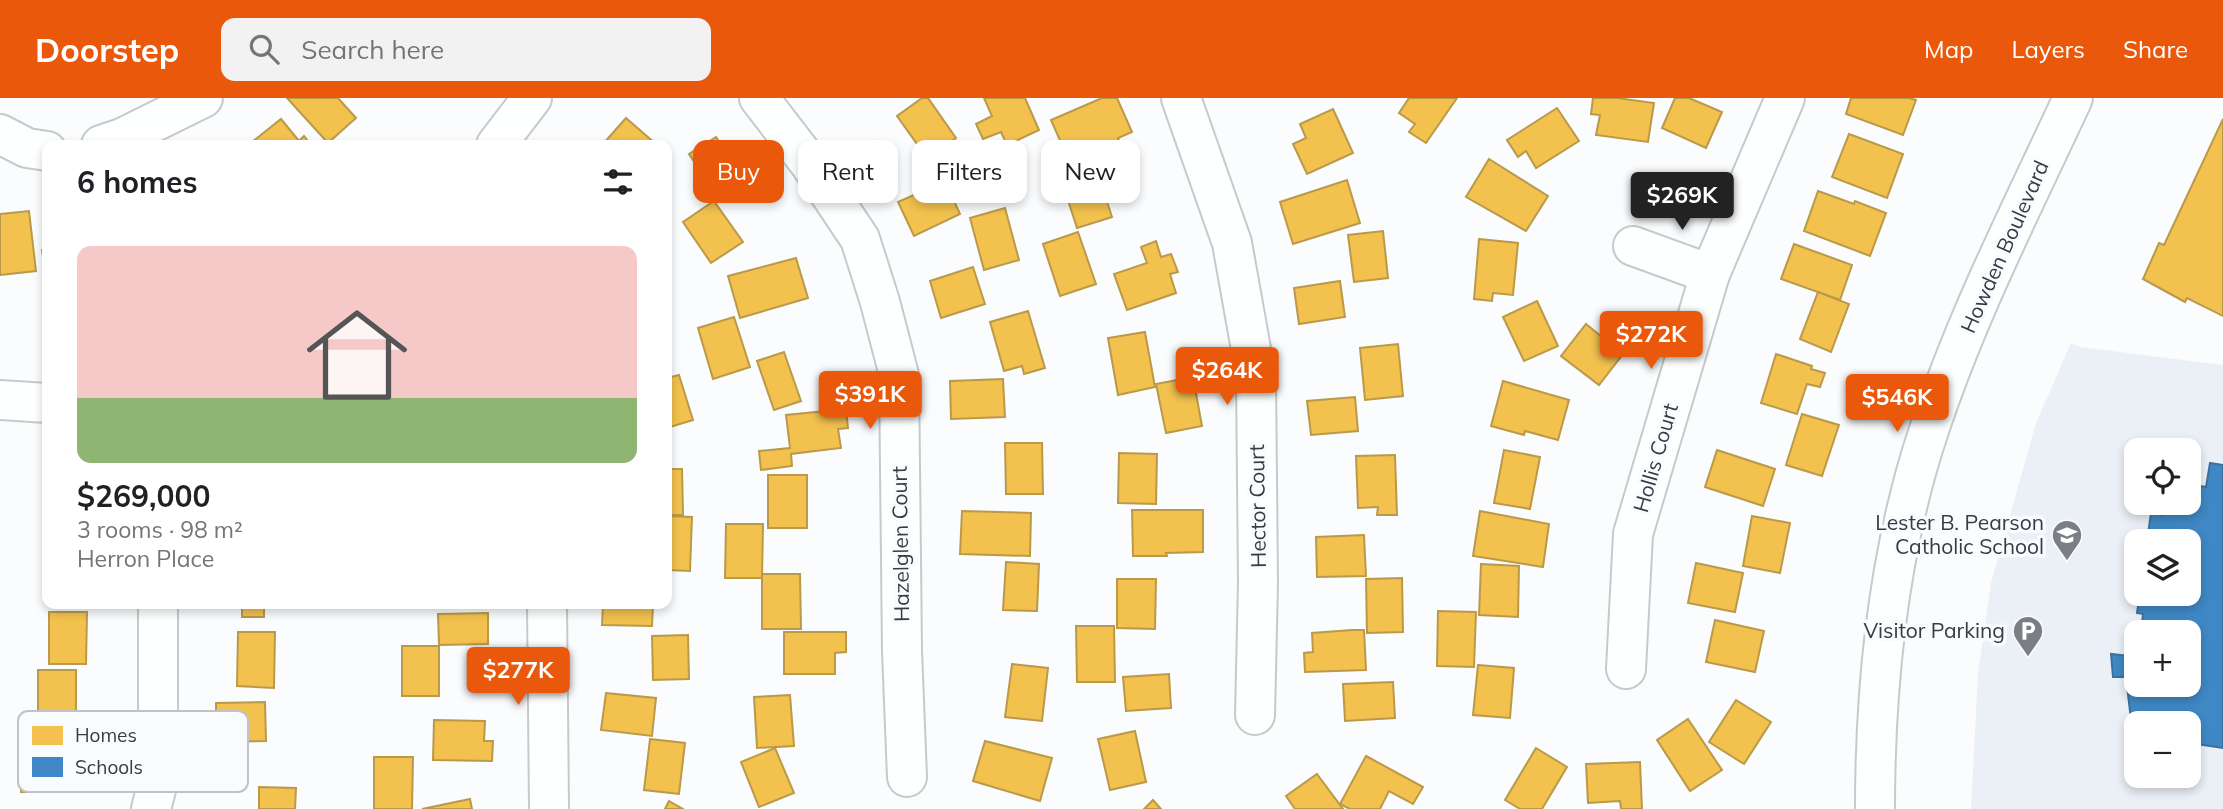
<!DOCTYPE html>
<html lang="en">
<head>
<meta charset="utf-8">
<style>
	:root { --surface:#fff; --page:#f2f2f2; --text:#202124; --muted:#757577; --line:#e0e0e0; --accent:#ea580c }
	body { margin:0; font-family:Mulish,sans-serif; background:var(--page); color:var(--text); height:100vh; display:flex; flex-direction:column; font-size:26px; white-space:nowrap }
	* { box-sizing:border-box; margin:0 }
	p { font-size:23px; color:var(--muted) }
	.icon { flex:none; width:38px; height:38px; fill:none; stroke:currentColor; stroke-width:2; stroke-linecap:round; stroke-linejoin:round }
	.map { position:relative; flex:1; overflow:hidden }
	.sheet { position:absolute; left:42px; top:42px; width:630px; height:469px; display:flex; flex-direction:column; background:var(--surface); border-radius:14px; box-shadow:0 4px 10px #0003 }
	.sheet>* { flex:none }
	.hud { position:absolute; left:693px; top:42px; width:665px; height:63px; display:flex; gap:14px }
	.tools { position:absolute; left:2124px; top:340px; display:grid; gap:14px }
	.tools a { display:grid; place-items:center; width:77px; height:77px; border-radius:14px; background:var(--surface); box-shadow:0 4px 10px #0003; font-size:35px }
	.price { position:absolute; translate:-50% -60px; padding:0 16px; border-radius:7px; background:var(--accent); color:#fff; font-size:23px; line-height:46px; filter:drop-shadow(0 2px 4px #0008) }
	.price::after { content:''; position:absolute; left:50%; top:42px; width:21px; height:16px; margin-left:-10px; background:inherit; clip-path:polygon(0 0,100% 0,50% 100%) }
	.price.selected { background:#222; color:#fff }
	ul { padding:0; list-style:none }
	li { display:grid; align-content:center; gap:14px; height:371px; padding:0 35px }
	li+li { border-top:2px solid var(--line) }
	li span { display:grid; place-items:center; height:217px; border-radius:14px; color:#555 }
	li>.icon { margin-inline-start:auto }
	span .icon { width:126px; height:126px; fill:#fffc; stroke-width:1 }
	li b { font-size:30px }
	h2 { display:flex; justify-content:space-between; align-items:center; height:84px; padding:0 35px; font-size:30px }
	.chip { padding:0 24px; border-radius:14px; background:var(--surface); box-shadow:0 4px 10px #0003; font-size:24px; line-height:63px }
	.chip.selected { background:var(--accent); color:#fff }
	header { display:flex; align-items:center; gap:42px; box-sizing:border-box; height:98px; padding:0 35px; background:var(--accent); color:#fff }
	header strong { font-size:33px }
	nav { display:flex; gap:38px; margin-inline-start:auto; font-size:24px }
	.search { width:490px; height:63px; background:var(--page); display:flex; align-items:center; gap:18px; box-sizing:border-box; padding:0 24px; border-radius:14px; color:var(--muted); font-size:26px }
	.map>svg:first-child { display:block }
</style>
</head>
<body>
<header>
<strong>Doorstep</strong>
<div class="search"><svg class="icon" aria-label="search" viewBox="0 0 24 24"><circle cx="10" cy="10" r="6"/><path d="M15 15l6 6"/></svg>Search here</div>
<nav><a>Map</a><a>Layers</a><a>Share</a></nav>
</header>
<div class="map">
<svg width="2223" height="711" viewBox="0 0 2223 711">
	<rect width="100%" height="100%" fill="#fafcfd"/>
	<path fill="#ebf0f6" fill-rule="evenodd" d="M 2071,245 L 2080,249 L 2223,267 L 2223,711 L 1971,711 L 1978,575 L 1991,485 L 2036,325 ZM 2137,352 L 2189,352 L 2189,404 L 2137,404 ZM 2137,443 L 2189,443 L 2189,495 L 2137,495 ZM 2137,534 L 2189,534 L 2189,586 L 2137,586 ZM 2137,625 L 2189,625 L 2189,677 L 2137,677 Z"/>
	<g fill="#f2c14e" stroke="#ba994a" stroke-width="2">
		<polygon points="287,0 338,0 356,20 328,45"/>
		<polygon points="922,0 928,0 956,40 927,60 897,18"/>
		<polygon points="984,0 1025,0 1039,32 1007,47 1001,34 983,41 976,26 992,18"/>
		<polygon points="1102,0 1117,0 1132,34 1118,40 1119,43 1069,63 1051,22"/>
		<polygon points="1409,0 1457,0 1426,45 1409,34 1415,26 1399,15"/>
		<polygon points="1593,0 1617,0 1654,5 1648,44 1596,37 1600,17 1591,16"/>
		<polygon points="1675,0 1689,0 1722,14 1706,50 1662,30"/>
		<polygon points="1851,0 1909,0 1916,2 1903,37 1846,16"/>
		<polygon points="1557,10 1579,43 1536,70 1526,53 1518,59 1507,42"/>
		<polygon points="1333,11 1353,55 1307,76 1293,46 1306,40 1300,26"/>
		<polygon points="626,20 657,47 603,46"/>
		<polygon points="281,21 299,43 304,38 311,47 254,47 252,44"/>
		<polygon points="2223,21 2223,218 2187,200 2185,204 2143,181 2159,145 2164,147"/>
		<polygon points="1849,36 1903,56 1887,100 1832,79"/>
		<polygon points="716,39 743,81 717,98 689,56"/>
		<polygon points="1489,61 1548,98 1526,133 1466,99"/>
		<polygon points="1099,79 1112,119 1077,130 1064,90"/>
		<polygon points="1347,82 1360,125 1293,146 1280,104"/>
		<polygon points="945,83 960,116 914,138 898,104"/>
		<polygon points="1818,93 1854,106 1855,103 1886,115 1870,158 1804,133"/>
		<polygon points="714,103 743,144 711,165 683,124"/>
		<polygon points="1005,110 1019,162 984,172 970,120"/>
		<polygon points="29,113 36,173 0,177 0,116"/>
		<polygon points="1383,133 1388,180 1354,184 1348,137"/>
		<polygon points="1078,134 1096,186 1060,198 1043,146"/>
		<polygon points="1479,141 1518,145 1513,197 1493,195 1492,203 1474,201"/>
		<polygon points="1156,143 1161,159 1171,156 1178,174 1170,176 1176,195 1127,212 1114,176 1147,165 1141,149"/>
		<polygon points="1794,146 1852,167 1840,202 1781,181"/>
		<polygon points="42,152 47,152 47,185"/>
		<polygon points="796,160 808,200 740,220 728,178"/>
		<polygon points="973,169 985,206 941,220 930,183"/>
		<polygon points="1340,183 1345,219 1299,226 1294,190"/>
		<polygon points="1818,194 1849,206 1831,254 1800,241"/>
		<polygon points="1537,203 1558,248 1524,263 1503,219"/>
		<polygon points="1028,213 1045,270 1024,276 1022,268 1004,273 990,224"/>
		<polygon points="734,219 750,269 713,281 698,230"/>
		<polygon points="1586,226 1623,256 1599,287 1561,258"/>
		<polygon points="1145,234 1155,289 1118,297 1108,240"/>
		<polygon points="1398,246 1403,298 1365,302 1360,250"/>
		<polygon points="784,254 801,303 774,312 757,263"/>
		<polygon points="1776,256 1812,268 1811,271 1825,275 1820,289 1807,286 1797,316 1761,305"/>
		<polygon points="679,277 693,322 667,330 667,280"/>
		<polygon points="1193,279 1202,328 1166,335 1156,286"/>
		<polygon points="1003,281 1005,319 951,321 950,283"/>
		<polygon points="1503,283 1569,302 1558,342 1525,333 1524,337 1491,328"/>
		<polygon points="1355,299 1358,333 1311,337 1307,303"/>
		<polygon points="846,311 848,330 838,331 841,350 791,356 792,368 761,372 759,353 790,350 786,317"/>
		<polygon points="1802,316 1839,327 1822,378 1786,367"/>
		<polygon points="1005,345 1042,345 1043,396 1006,396"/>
		<polygon points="1504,352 1540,359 1530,411 1494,405"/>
		<polygon points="1717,352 1775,371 1763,408 1705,389"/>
		<polygon points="1119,355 1157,356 1156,406 1118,405"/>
		<polygon points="1395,357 1397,417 1377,417 1378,409 1358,410 1356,358"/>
		<polygon points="667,371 682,371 683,417 667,417"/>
		<rect x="768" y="377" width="39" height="53"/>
		<polygon points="45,404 47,404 47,441 46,441"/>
		<polygon points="1132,412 1203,412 1203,454 1166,455 1167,458 1133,458"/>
		<polygon points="962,413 1031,415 1030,458 960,456"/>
		<polygon points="1480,413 1549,426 1543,469 1473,458"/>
		<polygon points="667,418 692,419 690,473 667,472"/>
		<polygon points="1752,418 1790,425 1780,475 1743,468"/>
		<polygon points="726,426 763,426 762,480 725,480"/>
		<polygon points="1364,437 1366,478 1317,479 1316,439"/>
		<polygon points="1006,464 1039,466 1037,513 1003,512"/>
		<polygon points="1696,465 1743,475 1735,514 1688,505"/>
		<polygon points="1481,466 1519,468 1518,519 1479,517"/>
		<polygon points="762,476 800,476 801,531 762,531"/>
		<polygon points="1402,480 1403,534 1367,535 1366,481"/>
		<polygon points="1117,481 1156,481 1155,531 1117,530"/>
		<polygon points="223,506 264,506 264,519 242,519 242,509 223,508"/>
		<polygon points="603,506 653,506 652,528 602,527"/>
		<polygon points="1438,513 1476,514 1474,569 1437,568"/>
		<polygon points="49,514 87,514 86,566 49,566"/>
		<polygon points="488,515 488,546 439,547 438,516"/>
		<polygon points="1715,522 1764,533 1755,574 1706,564"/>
		<polygon points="1076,528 1114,528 1115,584 1077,584"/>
		<polygon points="1352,532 1364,532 1366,572 1305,574 1304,555 1313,554 1312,535"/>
		<polygon points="238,534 275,534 274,590 237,588"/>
		<polygon points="784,534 846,534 846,554 835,555 835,576 784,576"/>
		<polygon points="688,537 689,581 653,582 652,538"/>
		<rect x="402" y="548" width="37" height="50"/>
		<polygon points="1012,566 1048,570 1042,623 1005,619"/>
		<polygon points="1478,567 1514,570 1510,620 1473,617"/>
		<rect x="38" y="572" width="38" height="50"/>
		<polygon points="1169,576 1171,610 1126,613 1123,579"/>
		<polygon points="1393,584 1395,620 1345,623 1343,586"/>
		<polygon points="606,595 656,600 652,638 601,632"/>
		<polygon points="790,597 794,648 757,650 754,599"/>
		<polygon points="1736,602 1771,624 1744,666 1709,644"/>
		<polygon points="265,604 266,643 216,644 216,605"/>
		<polygon points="1688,621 1722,672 1690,693 1657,642"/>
		<polygon points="434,622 485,623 484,643 493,643 492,663 433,662"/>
		<polygon points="1135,633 1146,684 1110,692 1098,641"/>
		<polygon points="59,639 59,694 21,694 21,640"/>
		<polygon points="650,641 685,645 679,696 644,692"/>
		<polygon points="985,643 1052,660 1040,703 973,683"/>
		<polygon points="775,650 794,695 759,709 741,664"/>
		<polygon points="1536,650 1567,669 1542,711 1520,711 1505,702"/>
		<polygon points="1366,658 1423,689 1413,706 1389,693 1380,711 1350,711 1340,706"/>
		<polygon points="374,659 413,659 412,711 374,711"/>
		<polygon points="1640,664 1642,711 1621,711 1620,703 1588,705 1586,666"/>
		<polygon points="1317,676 1343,711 1295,711 1286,698"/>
		<polygon points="259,689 296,690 295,711 259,711"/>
		<polygon points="470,701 472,711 422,711"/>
		<polygon points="1153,702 1161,711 1144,711"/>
		<polygon points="669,703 683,711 665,711"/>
	</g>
	<polygon fill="#3f88c5" stroke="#3d719e" stroke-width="2" points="2210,365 2223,367 2223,650 2189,645 2189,625 2137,625 2135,657 2126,579 2113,579 2111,556 2137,559 2137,586 2189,586 2189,534 2141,534 2143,516 2137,515 2140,495 2189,495 2189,443 2147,443 2151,415 2163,417 2165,404 2189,404 2189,386 2206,389"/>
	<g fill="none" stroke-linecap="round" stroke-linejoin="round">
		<g stroke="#c7cacd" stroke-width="42">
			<g id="minor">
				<polyline points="759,0 810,66 860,141 880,204 899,277 902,553 907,679"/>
				<polyline points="1181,0 1232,145 1256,279 1258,484 1255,617"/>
				<polyline points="0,36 27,50 47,53"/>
				<polyline points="101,47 122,40 203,0"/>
				<polyline points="496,47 532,0"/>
				<polyline points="1633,148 1710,176"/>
				<polyline points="0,302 47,305"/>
				<polyline points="547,506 549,711"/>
				<polyline points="1626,571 1633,436 1710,176 1785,0"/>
				<polyline points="151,711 158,684 158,506"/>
				<path d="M 1875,711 C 1875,585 1888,456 1928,335 C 1966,219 2022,110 2073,0"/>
			</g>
		</g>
		<use href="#minor" stroke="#feffff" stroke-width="38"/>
	</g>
	<defs>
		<g id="school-pin" transform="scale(1.575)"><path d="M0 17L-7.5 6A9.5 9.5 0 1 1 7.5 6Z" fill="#7b7f83" stroke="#f9fcfe"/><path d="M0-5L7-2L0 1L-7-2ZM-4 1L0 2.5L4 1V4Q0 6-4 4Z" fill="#fff"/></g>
		<g id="parking-pin" transform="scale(1.575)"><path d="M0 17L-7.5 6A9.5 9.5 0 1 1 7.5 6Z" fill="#7b7f83" stroke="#f9fcfe"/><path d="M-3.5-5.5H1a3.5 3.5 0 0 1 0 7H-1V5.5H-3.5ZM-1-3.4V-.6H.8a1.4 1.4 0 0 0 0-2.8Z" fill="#fff"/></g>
	</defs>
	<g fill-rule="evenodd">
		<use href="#school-pin" x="2067" y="437"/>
		<use href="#parking-pin" x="2028" y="533"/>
	</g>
	<g text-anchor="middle" stroke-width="7" stroke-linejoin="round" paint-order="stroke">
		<g font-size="21" fill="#373c42" stroke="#f9fcfe">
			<text transform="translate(2005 149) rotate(-66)" y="7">Howden Boulevard</text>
			<text transform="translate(1656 360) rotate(-74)" y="7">Hollis Court</text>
			<text transform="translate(1258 408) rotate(-91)" y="7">Hector Court</text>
			<text transform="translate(901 446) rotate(-91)" y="7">Hazelglen Court</text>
		</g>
		<g font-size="21" fill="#373c42" stroke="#f9fcfe" text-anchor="end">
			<text x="2044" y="432">Lester B. Pearson<tspan x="2044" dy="24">Catholic School</tspan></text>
			<text x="2005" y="540">Visitor Parking</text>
		</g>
	</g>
	<rect x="18" y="613" width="230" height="81" rx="10" fill="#f9fcfe" stroke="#bfc2c6" stroke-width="2"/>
	<rect x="32" y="628" width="31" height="19" fill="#f2c14e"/>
	<rect x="32" y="659" width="31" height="20" fill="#3f88c5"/>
	<g font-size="19" fill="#373c42">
		<text x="75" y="644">Homes</text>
		<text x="75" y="676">Schools</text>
	</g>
</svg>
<div class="tools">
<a><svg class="icon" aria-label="locate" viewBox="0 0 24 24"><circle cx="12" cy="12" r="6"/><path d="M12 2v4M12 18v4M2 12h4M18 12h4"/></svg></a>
<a><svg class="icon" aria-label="layers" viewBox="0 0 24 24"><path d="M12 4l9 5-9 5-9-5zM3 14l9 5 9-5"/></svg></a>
<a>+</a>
<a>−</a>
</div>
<b class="price selected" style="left:1682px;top:134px">$269K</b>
<b class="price" style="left:1651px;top:273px">$272K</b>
<b class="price" style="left:1227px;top:309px">$264K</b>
<b class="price" style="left:870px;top:333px">$391K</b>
<b class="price" style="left:1897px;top:336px">$546K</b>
<b class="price" style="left:518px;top:609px">$277K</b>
<div class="hud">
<a class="chip selected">Buy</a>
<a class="chip">Rent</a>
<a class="chip">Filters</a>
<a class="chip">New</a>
</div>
<section class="sheet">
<h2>6 homes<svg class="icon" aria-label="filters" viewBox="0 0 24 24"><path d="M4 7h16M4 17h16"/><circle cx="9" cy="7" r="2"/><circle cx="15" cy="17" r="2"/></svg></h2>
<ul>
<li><span style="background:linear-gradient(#f6c9c9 70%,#8fb573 0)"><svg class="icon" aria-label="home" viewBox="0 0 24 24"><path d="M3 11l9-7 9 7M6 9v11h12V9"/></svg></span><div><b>$269,000</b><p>3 rooms · 98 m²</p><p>Herron Place</p></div></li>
</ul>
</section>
</div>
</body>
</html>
